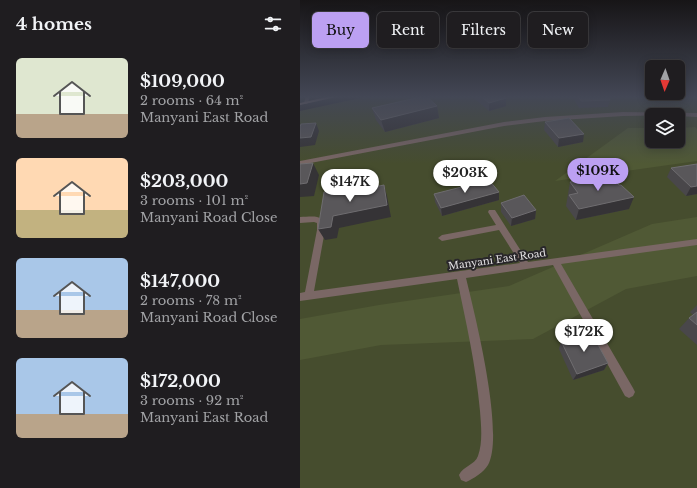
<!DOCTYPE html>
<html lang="en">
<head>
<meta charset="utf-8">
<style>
	:root { --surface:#1f1d20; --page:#272629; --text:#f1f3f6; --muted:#a1a2a5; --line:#3c3b3e; --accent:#bca0f2 }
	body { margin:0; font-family:"Libre Baskerville",serif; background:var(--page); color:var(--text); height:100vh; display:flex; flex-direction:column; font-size:15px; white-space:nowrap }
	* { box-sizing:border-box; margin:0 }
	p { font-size:13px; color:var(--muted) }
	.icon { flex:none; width:22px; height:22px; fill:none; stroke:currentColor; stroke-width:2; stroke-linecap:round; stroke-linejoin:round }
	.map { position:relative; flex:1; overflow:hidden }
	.side { display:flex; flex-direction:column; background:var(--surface); width:300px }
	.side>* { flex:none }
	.top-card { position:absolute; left:12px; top:12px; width:325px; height:36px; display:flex; gap:8px }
	.needle { width:26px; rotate:182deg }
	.fabs { position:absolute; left:345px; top:60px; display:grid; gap:8px }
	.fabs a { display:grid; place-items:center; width:40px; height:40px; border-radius:6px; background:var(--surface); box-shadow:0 2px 10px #0003,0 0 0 1px var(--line); font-size:20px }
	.price { position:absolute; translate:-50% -34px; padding:0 9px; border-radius:14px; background:#fff; color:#222; font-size:13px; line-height:26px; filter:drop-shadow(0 1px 2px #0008) }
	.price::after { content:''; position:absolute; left:50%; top:24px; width:12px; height:9px; margin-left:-6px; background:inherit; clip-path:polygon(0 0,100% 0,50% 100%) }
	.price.selected { background:var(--accent); color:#111 }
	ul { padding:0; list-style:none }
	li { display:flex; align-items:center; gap:12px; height:100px; padding:0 16px }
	li span { display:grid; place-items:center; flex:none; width:112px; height:80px; border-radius:6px; color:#555 }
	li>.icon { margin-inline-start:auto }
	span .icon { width:48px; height:48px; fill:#fffc; stroke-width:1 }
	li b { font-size:17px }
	h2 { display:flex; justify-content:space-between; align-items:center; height:48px; padding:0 16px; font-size:17px }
	.pill { padding:0 14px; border-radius:6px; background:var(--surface); box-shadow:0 2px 10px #0003,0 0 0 1px var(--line); font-size:14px; line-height:36px }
	.pill.selected { background:var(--accent); color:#111 }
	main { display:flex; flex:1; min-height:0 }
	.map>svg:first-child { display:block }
</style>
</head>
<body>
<main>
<section class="side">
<h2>4 homes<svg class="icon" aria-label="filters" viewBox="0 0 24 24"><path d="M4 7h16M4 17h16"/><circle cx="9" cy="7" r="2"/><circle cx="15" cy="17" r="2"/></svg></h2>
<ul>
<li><span style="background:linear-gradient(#dfe7d0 70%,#b9a48a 0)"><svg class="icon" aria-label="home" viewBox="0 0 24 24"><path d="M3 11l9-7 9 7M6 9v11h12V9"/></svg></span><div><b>$109,000</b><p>2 rooms · 64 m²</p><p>Manyani East Road</p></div></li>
<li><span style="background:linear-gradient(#ffd9b3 65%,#c2b280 0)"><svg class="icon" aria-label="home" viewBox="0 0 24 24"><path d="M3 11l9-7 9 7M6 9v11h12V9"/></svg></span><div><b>$203,000</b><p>3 rooms · 101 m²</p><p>Manyani Road Close</p></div></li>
<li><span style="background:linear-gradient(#a9c7e8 65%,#b9a48a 0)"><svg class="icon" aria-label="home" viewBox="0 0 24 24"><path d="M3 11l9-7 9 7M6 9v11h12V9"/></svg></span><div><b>$147,000</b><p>2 rooms · 78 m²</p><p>Manyani Road Close</p></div></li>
<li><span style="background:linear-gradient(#a9c7e8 70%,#b9a48a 0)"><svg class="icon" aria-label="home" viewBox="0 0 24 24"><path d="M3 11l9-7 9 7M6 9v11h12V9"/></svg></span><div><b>$172,000</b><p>3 rooms · 92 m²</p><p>Manyani East Road</p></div></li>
</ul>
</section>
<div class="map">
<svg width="397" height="488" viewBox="0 0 397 488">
	<rect width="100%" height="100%" fill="#29272a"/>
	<path fill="#464d2e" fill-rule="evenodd" d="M 69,96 L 397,96 L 397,488 L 0,488 L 0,111 ZM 352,115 L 378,115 L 378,141 L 352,141 Z"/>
	<g fill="#505935">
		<polygon points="395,127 397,129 397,161 255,181 328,128 352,128 352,141 378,141 378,128"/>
		<polygon points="397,217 397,276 326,289 233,339 81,345 0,360 0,319 79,305 209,286 352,224"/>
	</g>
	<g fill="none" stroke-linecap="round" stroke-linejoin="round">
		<g fill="#7a6765" fill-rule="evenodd">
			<polygon points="6,96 10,96 8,103 6,104 4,103"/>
			<polygon points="323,112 397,113 397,117 378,116 378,115 323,116 245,121 204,126 0,165 0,161 204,122 245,117"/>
			<path d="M 189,210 L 195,210 L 228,262 L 397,239 L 397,245 L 261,264 L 333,388 L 335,392 L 333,396 L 329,398 L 325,396 L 253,265 L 166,278 C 175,315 205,434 188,465 C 184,472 173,479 166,482 L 161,480 L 159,475 C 163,466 175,465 178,456 C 183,442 181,425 180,411 C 176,366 166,322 157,279 L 0,301 L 0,293 L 5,292 L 17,230 L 17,223 L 14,222 L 0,223 L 0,217 C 13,217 25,213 25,230 L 14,291 L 220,263 L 199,230 L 142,241 L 138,238 L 142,235 L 196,225 L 188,212 Z"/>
		</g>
		<polygon fill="#a98b88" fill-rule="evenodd" points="31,96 41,96 0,105 0,103"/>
	</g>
	<g fill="#49474a">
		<polygon points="174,96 203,96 206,98 206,106 189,111 174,98"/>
		<polygon points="272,96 307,96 310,100 308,107 279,108"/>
		<polygon points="137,106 139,118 85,132 76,120 72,108"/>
		<polygon points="245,122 283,142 258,147 244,130"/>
		<polygon points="397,164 397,194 386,196 367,177 371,168"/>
		<polygon points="270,182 329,209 276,220 266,206"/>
		<polygon points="134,194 199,200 142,216 135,202"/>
		<polygon points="201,203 236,210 235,219 211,226 201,212"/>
		<polygon points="397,305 397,345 379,329 389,318 393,315 390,312"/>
		<polygon points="261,341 308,363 304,370 273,380 259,349"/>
	</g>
	<g fill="#353336">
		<polygon points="206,98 206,106 189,111 189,103"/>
		<polygon points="137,106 139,118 85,132 81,120"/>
		<polygon points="16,123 19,131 15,145 0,147 0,138"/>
		<polygon points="284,134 283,142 258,147 259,138"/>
		<polygon points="13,163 19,175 14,196 0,197 0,184"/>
		<polygon points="84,185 87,196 91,217 39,228 37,238 25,240 18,229 33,216"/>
		<polygon points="397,186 397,194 386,196 391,187"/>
		<polygon points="199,192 199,200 142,216 141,208"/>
		<polygon points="334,197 329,209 276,220 279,209"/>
		<polygon points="236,210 235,219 211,226 212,218"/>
		<polygon points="308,363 304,370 273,380 277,374"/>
	</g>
	<g fill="#59575a" stroke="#6f6d70">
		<polygon points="125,96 126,96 137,106 81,120 72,108"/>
		<polygon points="181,96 203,96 206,98 189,103"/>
		<polygon points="278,96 307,96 310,100 281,101"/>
		<polygon points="269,118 284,134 259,138 245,122"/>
		<polygon points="16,123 11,137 0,138 0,127 1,124"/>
		<polygon points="13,163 7,183 0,184 0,164"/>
		<polygon points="397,164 397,186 391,187 371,168"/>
		<polygon points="297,177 299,179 311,177 319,185 321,185 334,197 279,209 269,195 278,193 270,182"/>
		<polygon points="189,180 199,192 141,208 134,194"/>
		<polygon points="84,185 87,205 33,216 31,227 18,229 24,192 38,191 38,194"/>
		<polygon points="224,195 236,210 212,218 201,203"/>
		<polygon points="397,312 397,325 389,318"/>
		<polygon points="291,332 308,363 277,374 261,341"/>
	</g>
	<linearGradient id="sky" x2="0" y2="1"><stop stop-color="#171517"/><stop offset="0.59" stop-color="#434755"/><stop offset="1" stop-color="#434755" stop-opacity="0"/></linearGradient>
	<rect width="397" height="164" fill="url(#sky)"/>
	<g text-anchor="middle" stroke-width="4" stroke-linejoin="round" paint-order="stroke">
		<g font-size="10" fill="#e3e1e3" stroke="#29272a">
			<text transform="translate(197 259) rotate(-8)" y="4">Manyani East Road</text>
		</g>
	</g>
</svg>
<div class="fabs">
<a><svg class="needle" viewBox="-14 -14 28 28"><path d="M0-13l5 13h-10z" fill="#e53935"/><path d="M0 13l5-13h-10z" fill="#a1a2a5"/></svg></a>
<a><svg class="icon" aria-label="layers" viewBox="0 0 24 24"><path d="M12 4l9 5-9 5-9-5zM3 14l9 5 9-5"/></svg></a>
</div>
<b class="price selected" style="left:298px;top:192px">$109K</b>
<b class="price" style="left:165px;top:194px">$203K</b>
<b class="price" style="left:50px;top:203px">$147K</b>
<b class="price" style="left:284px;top:353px">$172K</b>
<div class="top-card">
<a class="pill selected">Buy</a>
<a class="pill">Rent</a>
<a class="pill">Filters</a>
<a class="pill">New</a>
</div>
</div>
</main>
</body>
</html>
